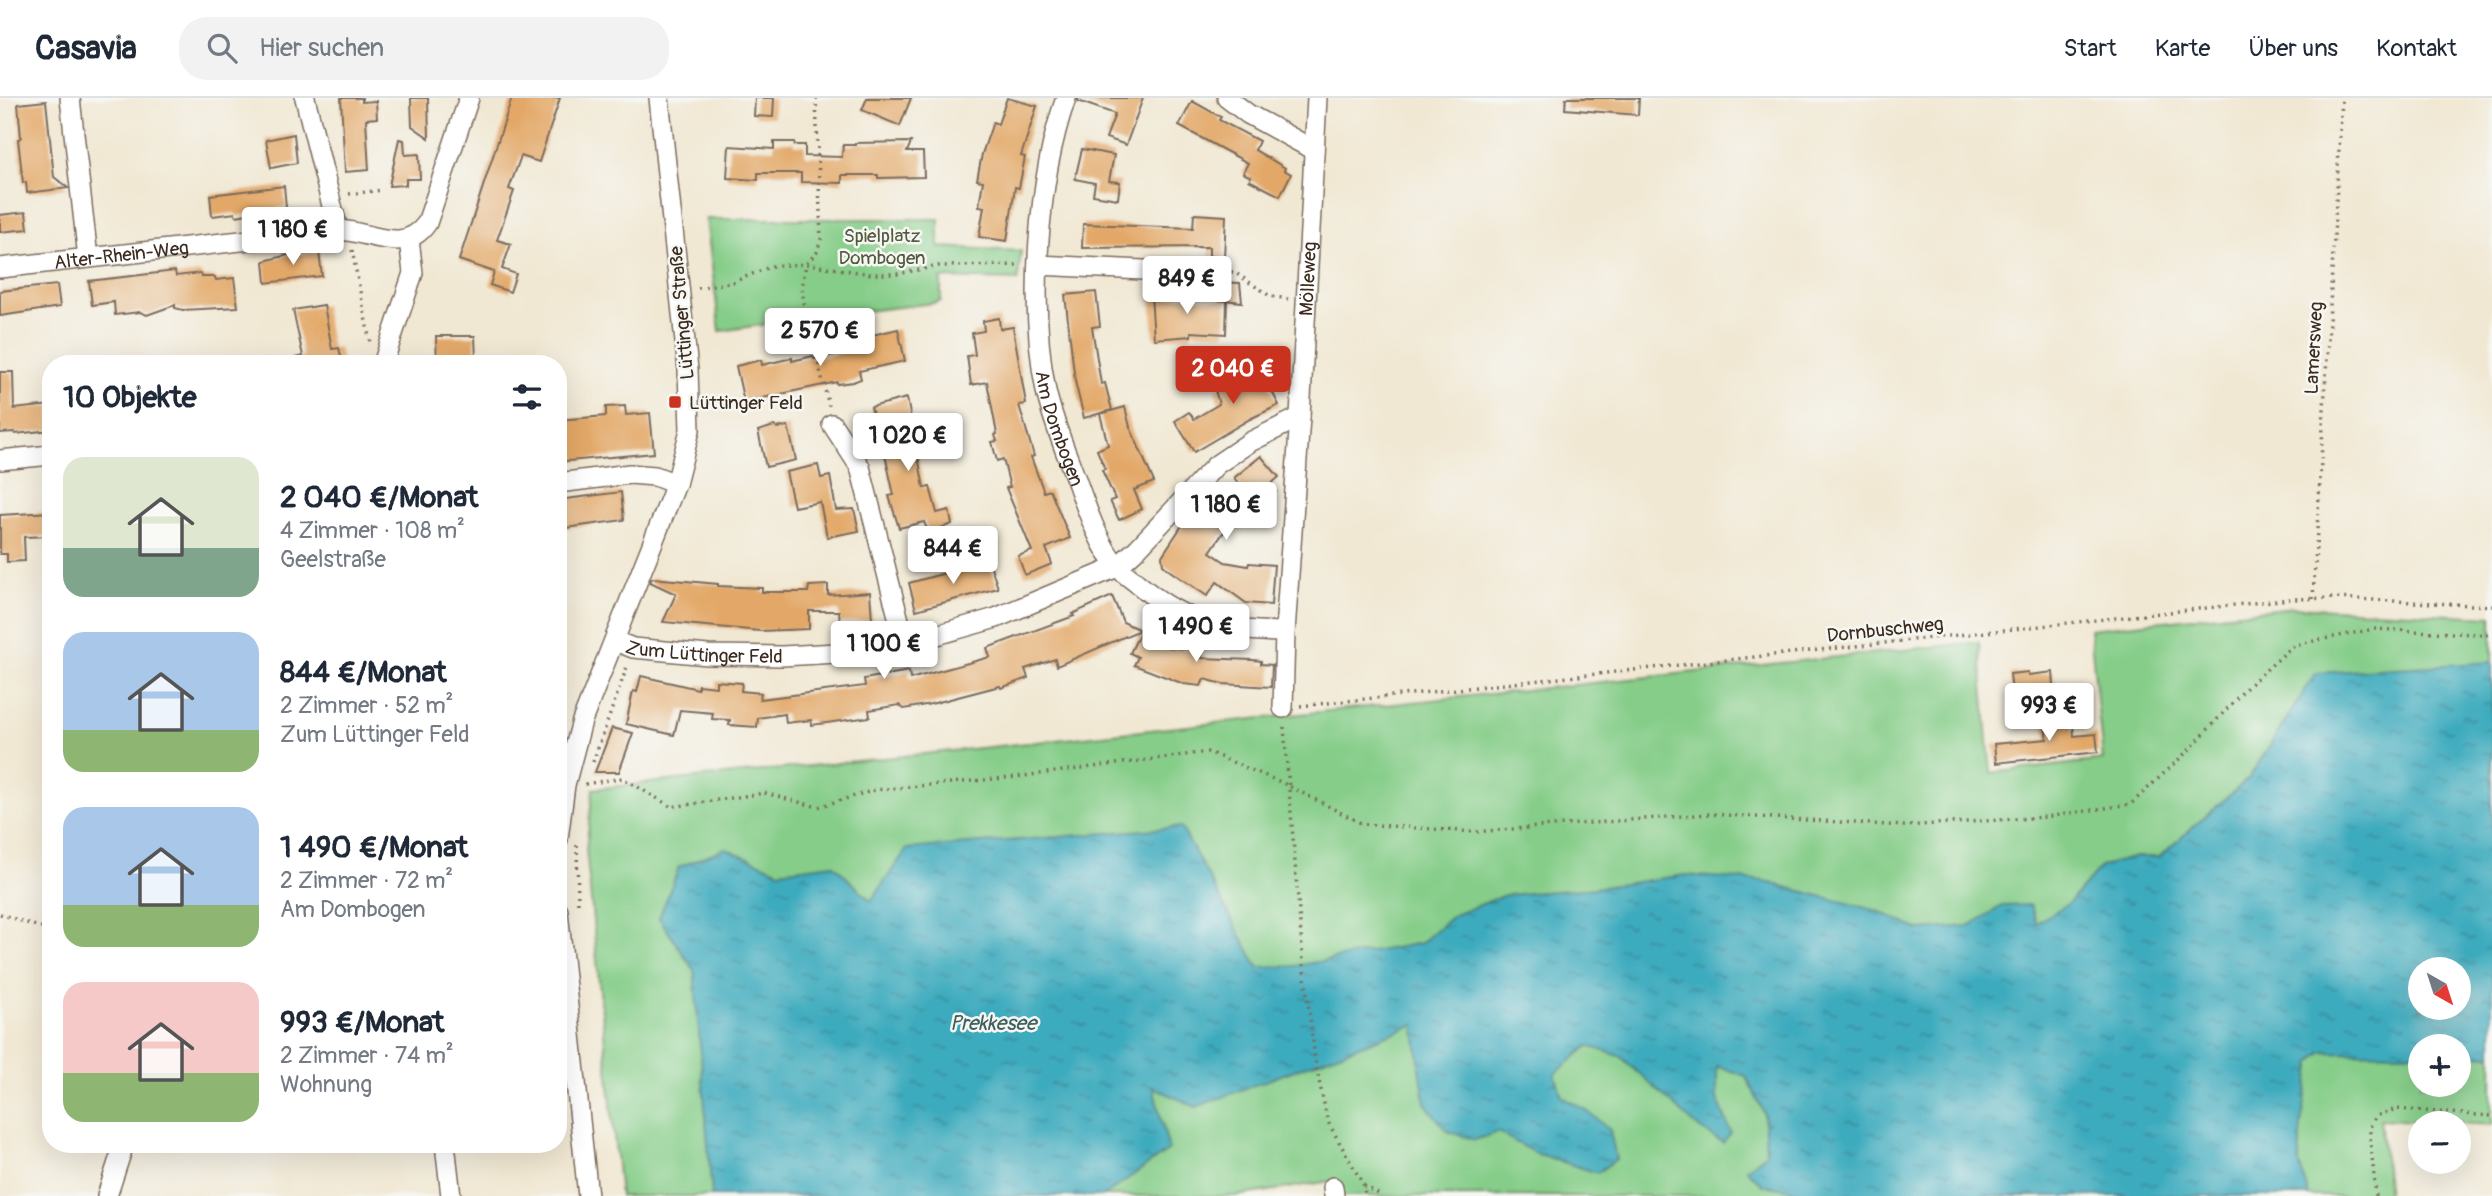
<!DOCTYPE html>
<html lang="de">
<head>
<meta charset="utf-8">
<style>
	:root { --surface:#fff; --page:#f2f2f3; --text:#1f2937; --muted:#747a83; --line:#e0e1e3; --accent:#c8321e }
	body { margin:0; font-family:Pangolin,sans-serif; background:var(--page); color:var(--text); height:100vh; display:flex; flex-direction:column; font-size:26px; white-space:nowrap }
	* { box-sizing:border-box; margin:0 }
	p { font-size:23px; color:var(--muted) }
	.icon { flex:none; width:38px; height:38px; fill:none; stroke:currentColor; stroke-width:2; stroke-linecap:round; stroke-linejoin:round }
	.map { position:relative; flex:1; overflow:hidden }
	.details { position:absolute; left:42px; top:257px; width:525px; height:798px; display:flex; flex-direction:column; background:var(--surface); border-radius:28px; box-shadow:0 7px 28px #0002 }
	.details>* { flex:none }
	.needle { width:46px; rotate:141deg }
	.tools { position:absolute; left:2408px; top:859px; display:grid; gap:14px }
	.tools a { display:grid; place-items:center; width:63px; height:63px; border-radius:50%; background:var(--surface); box-shadow:0 7px 28px #0002; font-size:35px }
	.price { position:absolute; translate:-50% -60px; padding:0 16px; border-radius:7px; background:#fff; color:#222; font-size:23px; line-height:46px; filter:drop-shadow(0 2px 4px #0008) }
	.price::after { content:''; position:absolute; left:50%; top:42px; width:21px; height:16px; margin-left:-10px; background:inherit; clip-path:polygon(0 0,100% 0,50% 100%) }
	.price.active { background:var(--accent); color:#fff }
	ul { padding:0; list-style:none }
	li { display:flex; align-items:center; gap:21px; height:175px; padding:0 21px }
	li span { display:grid; place-items:center; flex:none; width:196px; height:140px; border-radius:21px; color:#555 }
	li>.icon { margin-inline-start:auto }
	span .icon { width:84px; height:84px; fill:#fffc; stroke-width:1 }
	li b { font-size:30px }
	h2 { display:flex; justify-content:space-between; align-items:center; height:84px; padding:0 21px; font-size:30px }
	header { display:flex; align-items:center; gap:42px; box-sizing:border-box; height:98px; padding:0 35px; background:var(--surface); border-bottom:2px solid var(--line) }
	header strong { font-size:33px }
	nav { display:flex; gap:38px; margin-inline-start:auto; font-size:24px }
	.search { width:490px; height:63px; background:var(--page); display:flex; align-items:center; gap:18px; box-sizing:border-box; padding:0 24px; border-radius:28px; color:var(--muted); font-size:26px }
	.map>svg:first-child { display:block }
</style>
</head>
<body>
<header>
<strong>Casavia</strong>
<div class="search"><svg class="icon" aria-label="search" viewBox="0 0 24 24"><circle cx="10" cy="10" r="6"/><path d="M15 15l6 6"/></svg>Hier suchen</div>
<nav><a>Start</a><a>Karte</a><a>Über uns</a><a>Kontakt</a></nav>
</header>
<div class="map">
<svg width="2492" height="1098" viewBox="0 0 2492 1098">
	<defs>
		<pattern id="water-ripples" width="26" height="14" patternUnits="userSpaceOnUse" patternTransform="scale(1.75)"><rect width="26" height="14" fill="#3eabbe"/><path d="M2 4q2-2 4 0t4 0M15 11q2-2 4 0t4 0" fill="none" stroke="#358b9a"/></pattern>
	</defs>
	<rect width="100%" height="100%" fill="#f6f6f2"/>
	<filter id="ink" filterUnits="userSpaceOnUse"><feTurbulence type="fractalNoise" baseFrequency=".0143" numOctaves="2"/><feDisplacementMap in="SourceGraphic" scale="14" xChannelSelector="R" yChannelSelector="G"/><feConvolveMatrix kernelMatrix="1 2 1 2 8 2 1 2 1" color-interpolation-filters="sRGB"/></filter>
	<filter id="wash" filterUnits="userSpaceOnUse"><feTurbulence type="fractalNoise" baseFrequency=".00686" numOctaves="4" result="noise"/><feDisplacementMap in="SourceGraphic" scale="28" xChannelSelector="R" yChannelSelector="G"/><feGaussianBlur stdDeviation="1.57" result="paint"/><feColorMatrix in="noise" values="0 0 0 0 0 0 0 0 0 0 0 0 0 0 0 0 0 1.4 0 .05"/><feComposite in="paint" operator="in"/></filter>
	<g filter="url(#wash)">
		<rect width="100%" height="100%" fill="#f1e8d3"/>
		<g fill="#85cd88" stroke="#607c53" stroke-width="2" fill-rule="evenodd">
			<polygon points="706,121 939,121 939,149 1021,153 1018,182 941,180 941,203 934,205 814,219 720,233"/>
			<path d="M 2294,509 L 2492,519 L 2492,1027 L 2380,1021 L 2388,1098 L 1340,1098 L 1338,1082 L 1236,1098 L 620,1098 L 586,751 L 593,691 L 1979,544 L 1991,675 L 2103,662 L 2090,531 ZM 2420,872 L 2459,872 L 2459,910 L 2420,910 ZM 2420,948 L 2459,948 L 2459,987 L 2420,987 Z"/>
		</g>
		<path fill="url(#water-ripples)" stroke="#3c6a6e" stroke-width="2" fill-rule="evenodd" d="M 2492,564 L 2492,957 L 2459,956 L 2459,948 L 2420,948 L 2420,955 L 2322,954 L 2312,964 L 2301,1026 L 2299,1065 L 2309,1098 L 1799,1098 L 1797,1093 L 1763,1087 L 1746,1071 L 1766,1056 L 1764,1015 L 1746,978 L 1717,968 L 1717,1000 L 1731,1035 L 1723,1045 L 1699,1030 L 1620,958 L 1588,948 L 1555,976 L 1562,999 L 1586,1012 L 1610,1032 L 1616,1061 L 1597,1075 L 1535,1055 L 1498,1034 L 1475,1042 L 1447,1033 L 1425,1005 L 1414,927 L 1196,1009 L 1153,989 L 1169,1052 L 1103,1098 L 712,1098 L 694,872 L 659,820 L 679,769 L 725,750 L 779,773 L 833,766 L 871,803 L 907,751 L 1181,729 L 1258,869 L 1295,868 L 1421,845 L 1454,817 L 1505,797 L 1595,790 L 1685,777 L 1762,783 L 1878,813 L 1919,832 L 1969,828 L 2002,808 L 2031,807 L 2036,825 L 2069,805 L 2102,768 L 2136,759 L 2159,759 L 2249,680 L 2316,575 ZM 2420,872 L 2459,872 L 2459,910 L 2420,910 Z"/>
		<g id="blocks">
			<g fill="#e3a867">
				<polygon points="341,0 362,0 362,4 376,3 377,20 366,21 369,72 345,74"/>
				<polygon points="411,0 428,0 429,40 412,28"/>
				<polygon points="512,0 560,0 539,64 521,58 509,91 514,93 497,142 511,146 502,171 516,176 510,194 490,187 494,174 459,162"/>
				<polygon points="755,0 774,0 773,19 754,18"/>
				<polygon points="867,0 911,0 900,28 862,12"/>
				<polygon points="1007,0 1037,8 1021,58 1025,59 1019,90 1015,89 1007,143 979,139 984,109 979,108 983,83 977,82 982,56 993,24 998,26"/>
				<polygon points="1078,0 1143,0 1126,47 1106,40 1115,16 1078,3"/>
				<polygon points="1566,0 1639,0 1638,17 1565,11"/>
				<polygon points="46,3 54,79 68,90 27,95 26,84 23,85 18,41 21,40 18,6"/>
				<polygon points="1192,3 1221,19 1219,22 1259,43 1255,52 1285,70 1284,72 1291,76 1280,98 1249,82 1251,79 1243,75 1248,65 1179,28"/>
				<polygon points="294,36 297,65 271,70 266,42"/>
				<polygon points="399,41 404,42 405,57 419,56 420,81 406,81 406,87 389,88"/>
				<polygon points="774,44 794,44 795,47 805,47 805,58 842,59 843,47 855,47 855,45 911,44 907,54 923,54 924,79 878,80 878,77 842,77 842,85 801,84 801,75 758,75 758,82 727,80 729,48 774,51"/>
				<polygon points="1082,51 1114,57 1109,83 1120,84 1118,101 1093,97 1095,85 1075,81"/>
				<polygon points="284,88 286,109 236,118 235,115 212,118 210,97"/>
				<polygon points="26,114 28,131 0,134 0,117"/>
				<polygon points="1194,116 1226,118 1224,159 1209,158 1209,149 1082,150 1083,126 1193,130"/>
				<polygon points="319,154 322,178 266,185 264,163 288,157"/>
				<polygon points="175,173 176,178 201,175 202,179 215,179 216,182 234,180 238,209 183,212 175,210 175,207 147,217 140,214 115,217 114,204 92,207 89,183"/>
				<polygon points="1218,184 1240,185 1242,204 1217,201"/>
				<polygon points="57,187 60,209 0,218 0,193"/>
				<polygon points="1096,194 1100,228 1092,229 1101,286 1105,285 1112,312 1084,320 1075,283 1065,197"/>
				<polygon points="1168,194 1168,199 1179,198 1227,203 1226,236 1191,234 1191,238 1154,241 1151,197"/>
				<polygon points="324,207 332,251 339,250 343,266 296,266 295,260 303,258 293,212"/>
				<polygon points="999,220 1000,231 1013,229 1026,306 1019,307 1034,358 1031,359 1044,394 1050,392 1070,440 1046,450 1052,466 1025,477 1018,458 1032,453 1006,390 1010,389 1003,361 997,363 992,344 997,343 995,337 997,336 987,284 971,287 967,258 975,257 972,235 984,233 983,223"/>
				<polygon points="898,231 905,263 859,273 861,281 853,284 837,286 837,284 744,304 736,268 761,262 762,267 792,260 792,263 813,258 814,261 850,253 847,243"/>
				<polygon points="436,238 475,238 476,262 462,263 463,266 437,266"/>
				<polygon points="1284,266 1287,280 1267,284 1279,307 1250,321 1194,354 1175,323 1189,314 1194,321 1219,306 1215,292 1259,269"/>
				<polygon points="0,274 13,274 14,311 51,307 51,332 15,336 14,334 0,335"/>
				<polygon points="907,300 924,390 930,389 937,415 949,412 952,426 941,430 947,456 939,459 924,424 899,430 889,398 894,397 879,330 876,331 871,309"/>
				<polygon points="625,308 626,317 650,315 654,355 558,364 558,322 606,318 606,309"/>
				<polygon points="1125,309 1130,329 1154,384 1134,392 1142,411 1119,422 1110,403 1115,401 1102,372 1105,371 1097,352 1108,347 1100,316"/>
				<polygon points="774,328 777,330 788,328 796,362 766,369 758,333"/>
				<polygon points="1261,358 1279,379 1270,387 1276,394 1259,408 1268,418 1255,430 1244,417 1223,435 1210,454 1225,464 1248,468 1249,465 1274,467 1271,507 1246,505 1217,484 1207,498 1170,473 1163,467 1162,458 1183,426 1186,427 1197,412 1209,421 1242,390 1234,380"/>
				<polygon points="818,367 821,380 830,378 836,412 854,411 859,433 827,439 820,404 794,409 786,374"/>
				<polygon points="621,394 624,422 558,431 558,402"/>
				<polygon points="51,414 51,438 24,439 25,463 7,464 7,456 0,456 0,417"/>
				<polygon points="989,463 998,490 916,512 909,485"/>
				<polygon points="652,480 718,486 718,488 762,490 762,494 808,494 809,488 828,487 828,497 870,494 872,522 840,525 839,513 809,513 809,531 760,533 663,524 676,496 650,484"/>
				<polygon points="1112,498 1123,524 1140,532 1057,568 1055,561 1025,571 1028,580 1001,590 1000,588 931,606 904,611 899,607 869,612 870,619 812,627 811,622 786,625 785,616 758,620 757,629 729,627 730,622 712,621 713,615 680,612 674,637 626,626 633,593 637,594 641,578 698,591 698,587 716,589 716,583 742,585 741,593 761,595 760,601 865,588 864,581 909,573 910,581 990,559 987,550 1074,518 1072,516"/>
				<polygon points="1151,531 1172,541 1168,549 1203,553 1201,560 1253,562 1261,563 1261,566 1272,567 1271,589 1223,586 1204,581 1201,588 1184,586 1134,567 1138,559 1130,555 1141,532 1149,535"/>
				<polygon points="2028,574 2028,577 2053,574 2055,601 2013,605 2010,576"/>
				<polygon points="2072,617 2074,638 2096,636 2098,654 1996,665 1994,646 2047,641 2044,620"/>
				<polygon points="612,630 633,635 619,674 595,674"/>
			</g>
		</g>
	</g>
	<g filter="url(#ink)">
		<use href="#blocks" fill-opacity="0" stroke="#7b6c5d" stroke-width="2"/>
		<g fill="none" stroke-linecap="round" stroke-linejoin="round">
			<g stroke="#7b6c5d" stroke-width="22">
				<g id="street">
					<polyline points="70,0 88,160"/>
					<polyline points="305,0 338,132"/>
					<path id="s1" d="M 1066,0 C 1037,82 1029,208 1046,293 C 1053,324 1066,354 1077,384 C 1086,409 1100,450 1118,469 C 1124,476 1132,481 1138,486 C 1186,527 1224,533 1285,534"/>
					<polyline points="1227,0 1248,16 1314,52"/>
					<polyline points="1038,167 1143,172 1173,176"/>
					<path id="s2" d="M 0,170 L 338,132 C 370,133 404,158 427,125 L 469,0"/>
					<polyline points="383,266 413,175 409,141"/>
					<polyline points="832,326 860,369 905,546"/>
					<polyline points="0,362 51,357"/>
					<polyline points="558,385 630,376 655,378 676,386"/>
					<path id="s3" d="M 615,543 L 633,550 L 708,557 L 782,558 L 837,555 L 905,546 L 996,520 L 1117,469 L 1137,451 L 1216,367 L 1250,344 L 1300,319"/>
					<path id="s4" d="M 1283,610 L 1285,534 L 1300,319 L 1317,0"/>
					<polyline points="558,741 565,687 582,623 676,386 690,332 688,272 659,0"/>
					<polyline points="558,813 588,1098"/>
					<polyline points="445,1046 451,1098"/>
					<polyline points="1333,1089 1334,1098"/>
					<polyline points="107,1098 124,1046"/>
				</g>
			</g>
			<g stroke="#7b6c5d" stroke-width="3.5" stroke-dasharray="2 5" stroke-linecap="butt">
				<polyline points="816,0 821,141 817,154 806,166 802,189 805,212 829,308"/>
				<polyline points="349,96 383,92"/>
				<polyline points="352,152 370,244"/>
				<polyline points="1189,172 1234,174 1270,198 1288,201"/>
				<polyline points="698,190 733,184 772,168 806,166 871,176 897,176 939,168 1021,167"/>
				<polyline points="2313,501 2342,0"/>
				<polyline points="1300,608 2291,501 2334,500 2492,508"/>
				<polyline points="1284,629 1303,863 1316,969 1328,1024 1364,1088 1365,1098"/>
				<polyline points="593,664 628,566"/>
				<polyline points="585,686 622,680 672,709 764,695 818,709 875,692 1016,679 1208,654 1283,685 1363,726 1474,734 1709,716 1904,728 2046,719 2131,706 2190,651 2248,588 2294,547 2374,531 2492,537"/>
				<polyline points="577,747 578,809"/>
				<polyline points="0,816 51,833"/>
				<polyline points="1364,1088 1382,1098"/>
				<polyline points="2376,1098 2370,1038 2370,1029 2376,1018 2396,1011 2492,1018"/>
			</g>
			<use href="#street" stroke="#fff" stroke-width="19"/>
		</g>
	</g>
	<rect fill="#c8321e" stroke="#f6f6f2" stroke-width="2.5" x="668" y="297" width="14" height="14" rx="3.5"/>
	<g text-anchor="middle" stroke-width="5" stroke-linejoin="round" paint-order="stroke">
		<g font-size="19" fill="#515b3e" stroke="#f6f6f2">
			<text x="882" y="144">Spielplatz<tspan x="882" dy="22">Dombogen</tspan></text>
		</g>
		<g font-size="19" fill="#3b2a1e" stroke="#f6f6f2">
			<text dy="7" stroke="none"><textPath href="#s2" startOffset="122">Alter-Rhein-Weg</textPath></text>
			<text dy="7" stroke="none"><textPath href="#s4" startOffset="430">Mölleweg</textPath></text>
			<text transform="translate(681 215) rotate(-95)" y="7">Lüttinger Straße</text>
			<text transform="translate(2313 250) rotate(-87)" y="7">Lamersweg</text>
			<text dy="7" stroke="none"><textPath href="#s1" startOffset="336">Am Dombogen</textPath></text>
			<text transform="translate(1885 531) rotate(-6)" y="7">Dornbuschweg</text>
			<text dy="7" stroke="none"><textPath href="#s3" startOffset="91">Zum Lüttinger Feld</textPath></text>
		</g>
		<g font-size="19" fill="#3b2a1e" stroke="#f6f6f2" text-anchor="start">
			<text x="689" y="311">Lüttinger Feld</text>
		</g>
		<g font-size="21" font-style="italic" fill="#3c5e5e" stroke="#f6f6f2">
			<text x="993" y="932">Prekkesee</text>
		</g>
	</g>
</svg>
<div class="tools">
<a><svg class="needle" viewBox="-14 -14 28 28"><path d="M0-13l5 13h-10z" fill="#e53935"/><path d="M0 13l5-13h-10z" fill="#747a83"/></svg></a>
<a>+</a>
<a>−</a>
</div>
<b class="price" style="left:293px;top:169px">1 180 €</b>
<b class="price" style="left:1187px;top:218px">849 €</b>
<b class="price" style="left:820px;top:270px">2 570 €</b>
<b class="price active" style="left:1233px;top:308px">2 040 €</b>
<b class="price" style="left:908px;top:375px">1 020 €</b>
<b class="price" style="left:1226px;top:444px">1 180 €</b>
<b class="price" style="left:953px;top:488px">844 €</b>
<b class="price" style="left:1196px;top:566px">1 490 €</b>
<b class="price" style="left:884px;top:583px">1 100 €</b>
<b class="price" style="left:2049px;top:645px">993 €</b>
<section class="details">
<h2>10 Objekte<svg class="icon" aria-label="filters" viewBox="0 0 24 24"><path d="M4 7h16M4 17h16"/><circle cx="9" cy="7" r="2"/><circle cx="15" cy="17" r="2"/></svg></h2>
<ul>
<li><span style="background:linear-gradient(#dfe7d0 65%,#7fa58c 0)"><svg class="icon" aria-label="home" viewBox="0 0 24 24"><path d="M3 11l9-7 9 7M6 9v11h12V9"/></svg></span><div><b>2 040 €/Monat</b><p>4 Zimmer · 108 m²</p><p>Geelstraße</p></div></li>
<li><span style="background:linear-gradient(#a9c7e8 70%,#8fb573 0)"><svg class="icon" aria-label="home" viewBox="0 0 24 24"><path d="M3 11l9-7 9 7M6 9v11h12V9"/></svg></span><div><b>844 €/Monat</b><p>2 Zimmer · 52 m²</p><p>Zum Lüttinger Feld</p></div></li>
<li><span style="background:linear-gradient(#a9c7e8 70%,#8fb573 0)"><svg class="icon" aria-label="home" viewBox="0 0 24 24"><path d="M3 11l9-7 9 7M6 9v11h12V9"/></svg></span><div><b>1 490 €/Monat</b><p>2 Zimmer · 72 m²</p><p>Am Dombogen</p></div></li>
<li><span style="background:linear-gradient(#f6c9c9 65%,#8fb573 0)"><svg class="icon" aria-label="home" viewBox="0 0 24 24"><path d="M3 11l9-7 9 7M6 9v11h12V9"/></svg></span><div><b>993 €/Monat</b><p>2 Zimmer · 74 m²</p><p>Wohnung</p></div></li>
</ul>
</section>
</div>
</body>
</html>
